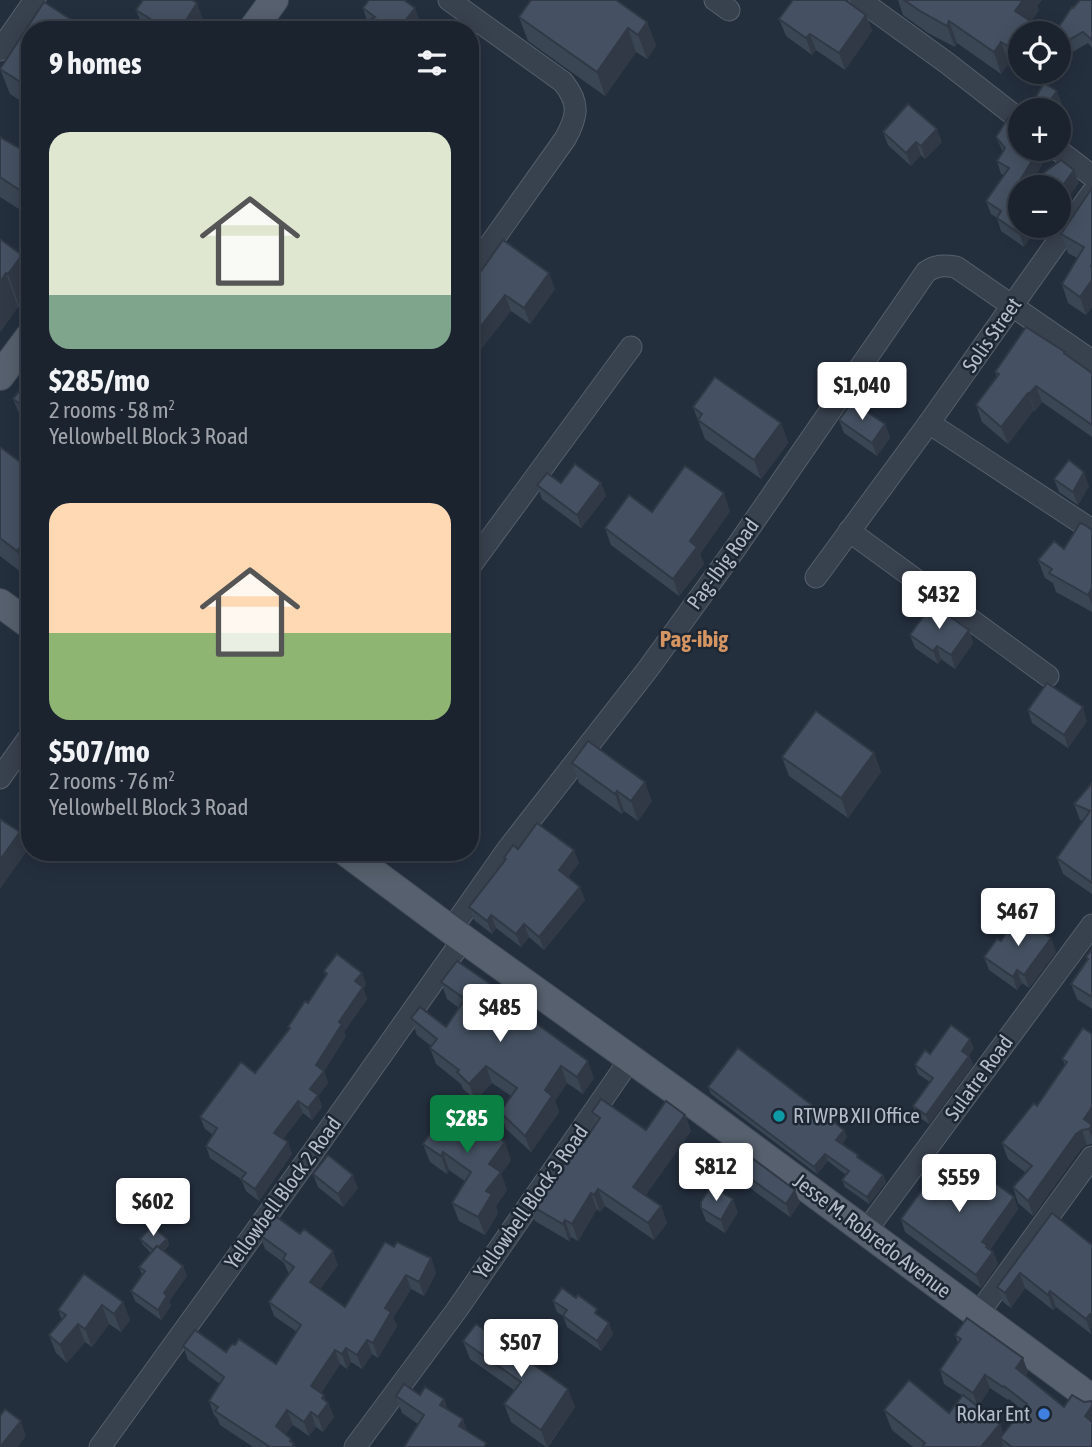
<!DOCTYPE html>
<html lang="en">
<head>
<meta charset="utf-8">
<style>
	:root { --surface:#1b232e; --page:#242b36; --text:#f1f3f6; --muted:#a0a4aa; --line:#39404a; --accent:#0b8043 }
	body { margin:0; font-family:"Asap Condensed",sans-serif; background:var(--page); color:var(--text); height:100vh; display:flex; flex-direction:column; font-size:26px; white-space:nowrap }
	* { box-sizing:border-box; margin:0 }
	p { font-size:23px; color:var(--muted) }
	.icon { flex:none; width:38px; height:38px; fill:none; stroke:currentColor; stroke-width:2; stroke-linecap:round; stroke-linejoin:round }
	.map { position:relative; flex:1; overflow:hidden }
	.side { position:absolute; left:21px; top:21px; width:458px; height:840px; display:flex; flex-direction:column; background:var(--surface); border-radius:28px; box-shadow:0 4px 18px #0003,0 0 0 2px var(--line) }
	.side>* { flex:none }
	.tools { position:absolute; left:1008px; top:21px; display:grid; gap:14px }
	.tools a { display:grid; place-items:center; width:63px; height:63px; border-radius:50%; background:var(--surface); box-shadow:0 4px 18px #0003,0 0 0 2px var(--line); font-size:35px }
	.price { position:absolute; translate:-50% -60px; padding:0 16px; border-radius:7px; background:#fff; color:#222; font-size:23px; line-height:46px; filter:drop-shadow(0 2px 4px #0008) }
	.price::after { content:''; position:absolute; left:50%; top:42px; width:21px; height:16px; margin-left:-10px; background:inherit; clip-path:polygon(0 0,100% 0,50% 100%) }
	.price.selected { background:var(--accent); color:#fff }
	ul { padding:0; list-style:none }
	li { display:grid; align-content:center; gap:14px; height:371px; padding:0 28px }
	li span { display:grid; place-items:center; height:217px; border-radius:21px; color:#555 }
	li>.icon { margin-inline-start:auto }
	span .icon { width:126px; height:126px; fill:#fffc; stroke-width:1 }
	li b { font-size:30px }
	h2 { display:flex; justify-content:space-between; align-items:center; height:84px; padding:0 28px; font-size:30px }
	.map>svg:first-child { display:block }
</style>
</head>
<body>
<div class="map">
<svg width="1092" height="1447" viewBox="0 0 1092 1447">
	<rect width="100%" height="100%" fill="#242f3e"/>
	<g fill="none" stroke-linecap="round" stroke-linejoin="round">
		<g stroke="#565f6c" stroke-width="23">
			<g id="minor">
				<path d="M 449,0 L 563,82 C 580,103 578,116 565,139 L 471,271"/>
				<polyline points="715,0 729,10"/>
				<polyline points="860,0 947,63 1020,120"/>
				<polyline points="0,50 35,0"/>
				<polyline points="1057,149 1092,176"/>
				<polyline points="929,423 1092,530"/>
				<polyline points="849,531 1048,676"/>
				<polyline points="471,565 631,347"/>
				<polyline points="816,577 929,423 1092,193"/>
				<polyline points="0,778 30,736"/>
				<path d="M 451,930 L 507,850 L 648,669 L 735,549 L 926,272 C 936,265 944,265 956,267 L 1092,361"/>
				<polyline points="866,1231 1092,925"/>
				<polyline points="978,1314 1092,1157"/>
				<polyline points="100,1447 313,1152 464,938"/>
				<polyline points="355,1447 456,1311 631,1058"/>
			</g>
		</g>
		<g stroke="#414a57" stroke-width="30">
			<g id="major">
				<polyline points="252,30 274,0"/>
				<polyline points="0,376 30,336"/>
				<polyline points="0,603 30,625"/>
				<polyline points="346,852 451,930 699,1108 1092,1399"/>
			</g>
		</g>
		<use href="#minor" stroke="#38414e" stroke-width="21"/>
		<use href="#major" stroke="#56606e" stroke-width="28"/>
	</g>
	<g fill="#3b4654" fill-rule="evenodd">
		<polygon points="847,0 848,2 866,15 872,31 845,70 816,50 812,55 786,36 779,19"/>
		<polygon points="898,0 1042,0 1037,6 1039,10 1031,21 1046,31 1047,33 1020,33 1020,71 1009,63 1001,74 957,43 955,47 928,33 903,15"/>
		<polygon points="1092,0 1092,48 1088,43 1069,54 1058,28 1073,8"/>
		<polygon points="363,8 420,21 413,30 373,30 370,23 367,21"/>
		<polygon points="136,10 204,22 200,28 201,30 144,30"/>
		<polygon points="519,17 647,22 656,46 647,59 636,52 605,96 528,41"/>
		<polygon points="30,30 30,107 10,94 0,69"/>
		<polygon points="1022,72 1041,72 1035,80"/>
		<polygon points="883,132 942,142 925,159 921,155 911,166 888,145"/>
		<polygon points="0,137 19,148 30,146 30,216 0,197"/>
		<polygon points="996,137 1020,149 1042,149 1046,158 1032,181 1079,183 1059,187 1020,187 1024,247 1001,231 997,218 991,214 986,201 1004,175 1001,174 997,161 1003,152"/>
		<polygon points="1092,188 1092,307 1086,315 1068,303 1062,284 1077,258 1068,253 1061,234"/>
		<polygon points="0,239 22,255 30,275 30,295 20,308 18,307 0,332"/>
		<polygon points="471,285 555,289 530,324 511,311 477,354 481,365 471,379"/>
		<polygon points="1065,352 1066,354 1092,373 1092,437 1042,402 1035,411 1034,410 1008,444 982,422 976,405 997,377 995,372"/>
		<polygon points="30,377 30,425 21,418 13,399"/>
		<polygon points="693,407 781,423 788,443 761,479 705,439"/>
		<polygon points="839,420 885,424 890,438 877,456 844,433"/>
		<polygon points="0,447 30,469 30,571 26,576 0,556"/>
		<polygon points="1054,479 1089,486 1078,505 1059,492"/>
		<polygon points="561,483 601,483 606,496 581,528 542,499 537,485"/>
		<polygon points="730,511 700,554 704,564 679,596 611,545 605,528 652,512"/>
		<polygon points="1092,530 1092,612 1056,592 1053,583 1045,578 1038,560 1064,549"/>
		<polygon points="969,630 973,643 955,669 941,659 938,664 915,648 910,635"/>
		<polygon points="1028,710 1087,721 1068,748 1032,723"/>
		<polygon points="874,753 881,772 848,818 789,776 782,757"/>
		<polygon points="572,763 652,801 638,821 624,811 622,814 579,783"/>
		<polygon points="1092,783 1092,894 1063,874 1057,858 1083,821 1080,820 1074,804"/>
		<polygon points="518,849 579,863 568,877 585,900 544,950 529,937 521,947 496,928 492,934 474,920 469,907 505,861 504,858"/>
		<polygon points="1001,941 1056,952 1029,988 1022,983 1017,990 989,970 984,957"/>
		<polygon points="1092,949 1092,1009 1077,999 1071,984 1087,960 1086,957"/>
		<polygon points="324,971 362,973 366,985 363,988 367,999 344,1032 346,1036 324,1071 328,1083 318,1096 322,1107 312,1120 303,1113 283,1139 288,1142 292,1154 259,1201 246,1191 241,1179 210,1158 206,1146 213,1135 205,1129 200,1117 255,1073 289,1030 288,1027 308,1003 326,977"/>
		<polygon points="441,982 533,1017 531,1020 594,1078 583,1094 567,1083 555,1101 559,1112 531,1152 506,1129 500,1112 511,1096 492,1083 475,1100 463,1089 461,1084 436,1064 430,1048 431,1046 417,1035 411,1018 446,1027 459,1008 447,999"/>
		<polygon points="1092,1034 1092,1144 1087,1145 1081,1149 1033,1216 1018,1203 1013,1187 1026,1173 1008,1159 1002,1143 1037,1106 1065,1065 1062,1059"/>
		<polygon points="974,1048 969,1055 973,1065 929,1124 916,1115 913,1106 930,1082 918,1074 915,1065 930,1054"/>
		<polygon points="708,1087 844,1130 847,1137 842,1144 858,1155 859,1158 883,1175 886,1182 869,1204 845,1187 842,1180 846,1175 828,1161 817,1174 711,1094"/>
		<polygon points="592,1112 646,1130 685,1115 691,1131 645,1196 661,1206 667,1223 654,1240 605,1206 600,1212 597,1209 578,1241 571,1237 569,1241 535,1221 528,1204 548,1188 584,1142 596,1124"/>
		<polygon points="437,1120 511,1160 501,1174 507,1190 496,1206 498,1213 485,1235 459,1221 452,1203 466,1182 449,1170 447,1174 430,1162 423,1144 438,1123"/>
		<polygon points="734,1167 800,1203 790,1217 739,1180"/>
		<polygon points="313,1174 358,1188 343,1207 318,1187"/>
		<polygon points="980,1180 1014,1197 1018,1209 990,1250 993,1252 998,1264 981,1288 905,1232 901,1219 924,1191"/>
		<polygon points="701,1208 738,1212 725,1233 706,1221"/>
		<polygon points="1052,1213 1092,1245 1091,1334 1056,1307 1053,1310 1025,1288 1011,1308 1003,1302 997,1287"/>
		<polygon points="260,1235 338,1265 320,1289 345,1307 394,1247 431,1258 436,1273 424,1296 411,1289 393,1318 397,1326 378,1358 372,1354 362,1369 351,1362 347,1369 340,1364 321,1393 325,1400 328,1403 334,1417 323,1432 316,1427 309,1436 293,1425 285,1434 291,1439 295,1447 253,1447 220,1425 217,1418 214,1415 209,1401 220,1384 188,1360 183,1346 226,1352 276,1364 297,1332 274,1316 269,1302 289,1274 284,1263 265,1249"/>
		<polygon points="140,1239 167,1239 169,1245 164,1251 183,1266 187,1276 169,1301 171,1306 161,1320 135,1301 131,1291 142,1275 139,1267 151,1253 143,1245"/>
		<polygon points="576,1298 600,1317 613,1334 601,1351 567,1327 563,1316 557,1312 553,1301"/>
		<polygon points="123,1302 130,1320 121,1332 109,1324 92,1347 85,1342 67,1363 56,1353 49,1335 62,1320 58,1310"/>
		<path d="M 955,1335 L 1028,1372 L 1025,1376 L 1092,1447 L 913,1447 L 892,1430 L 884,1410 L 949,1413 L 963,1396 L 944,1384 L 940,1370 L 958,1343 ZM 990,1388 L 1008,1400 L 1009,1399 L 1022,1410 L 1003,1434 L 1000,1424 L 978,1407 Z"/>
		<polygon points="463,1341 575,1407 548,1447 546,1447 511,1422 504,1404 514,1390 470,1359"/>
		<polygon points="420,1395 444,1399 448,1410 468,1432 418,1424 402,1413 396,1396"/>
	</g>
	<g fill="#303945">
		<polygon points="1023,0 1042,0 1037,6 1039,10 1023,32 1015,11"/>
		<polygon points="197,3 204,22 200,28 201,30 191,30 187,19"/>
		<polygon points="415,8 420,21 413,30 398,30"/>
		<polygon points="866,15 872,31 845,70 839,53"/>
		<polygon points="949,21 957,43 955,47 947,26"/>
		<polygon points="647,22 656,46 647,59 638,35"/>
		<polygon points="628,28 636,52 605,96 597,72"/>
		<polygon points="810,34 816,50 812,55 806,38"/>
		<polygon points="1001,42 1009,63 1001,74 994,52"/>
		<polygon points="1032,72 1041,72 1035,80"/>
		<polygon points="1057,91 1062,104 1057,110 1043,110"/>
		<polygon points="937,129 942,142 925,159 921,146"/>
		<polygon points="916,142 921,155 911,166 906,153"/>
		<polygon points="1039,149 1042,149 1046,158 1028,187 1020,187 1020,200 1010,197"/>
		<polygon points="1074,170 1079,183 1059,211 1059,191"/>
		<polygon points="1026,226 1039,226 1024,247 1020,234"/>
		<polygon points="22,255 30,275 30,295 20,308 8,274"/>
		<polygon points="6,273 18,307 0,332 0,282"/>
		<polygon points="549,273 555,289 530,324 524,308"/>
		<polygon points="1092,280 1092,307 1086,315 1080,297"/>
		<polygon points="505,295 511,311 477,354 481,365 471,379 471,339"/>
		<polygon points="1036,386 1042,402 1035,411 1029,394"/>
		<polygon points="1028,393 1034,410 1008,444 1001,427"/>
		<polygon points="781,423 788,443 761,479 754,460"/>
		<polygon points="885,424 890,438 877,456 872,443"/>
		<polygon points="1084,472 1089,486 1078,505 1073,492"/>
		<polygon points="601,483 606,496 581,528 577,515"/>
		<polygon points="724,493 730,511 700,554 704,564 679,596 673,579 690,541"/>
		<polygon points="30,534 30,571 26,576 17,551"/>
		<polygon points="1092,588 1092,605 1088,595"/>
		<polygon points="969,630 973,643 955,669 951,655"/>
		<polygon points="937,646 941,659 938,664 933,651"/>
		<polygon points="1083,707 1087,721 1068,748 1064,735"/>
		<polygon points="874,753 881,772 848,818 841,798"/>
		<polygon points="645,782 652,801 638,821 631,801"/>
		<polygon points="617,791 624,811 622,814 615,794"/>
		<polygon points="20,832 27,851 0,889 0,860"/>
		<polygon points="574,850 579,863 564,883 559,870"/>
		<polygon points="580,887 585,900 544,950 539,937"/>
		<polygon points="491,915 496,928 492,934 487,921"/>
		<polygon points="524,924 529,937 521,947 516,934"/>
		<polygon points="1051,938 1056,952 1029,988 1024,975"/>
		<polygon points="1017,970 1022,983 1017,990 1013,977"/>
		<polygon points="362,973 366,985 363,988 367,999 344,1032 346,1036 323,1072 324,1071 328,1083 318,1096 322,1107 312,1120 308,1108 310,1089 316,1065 339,1022 355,981"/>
		<polygon points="527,1000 533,1017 525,1028 519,1011"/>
		<polygon points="970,1039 974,1048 965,1060 962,1051"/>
		<polygon points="969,1056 973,1065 929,1124 926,1115"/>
		<polygon points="588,1061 594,1078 583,1094 577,1077"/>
		<polygon points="486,1066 492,1083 475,1100 469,1084"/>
		<polygon points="561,1066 567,1083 555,1101 559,1112 531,1152 525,1136 545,1090"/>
		<polygon points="298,1101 303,1113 278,1145 274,1133"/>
		<polygon points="1092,1107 1092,1138 1084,1119"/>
		<polygon points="685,1115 691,1131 639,1204 633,1187"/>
		<polygon points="844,1130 847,1137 839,1147 836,1140"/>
		<polygon points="1082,1130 1087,1145 1081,1149 1033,1216 1028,1201 1076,1134"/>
		<polygon points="288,1142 292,1154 259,1201 255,1189"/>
		<polygon points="505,1142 511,1160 501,1174 507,1190 496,1206 498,1213 485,1235 478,1217 486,1191 489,1164"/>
		<polygon points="443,1152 449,1170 447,1174 441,1156"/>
		<polygon points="825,1154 828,1161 817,1174 814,1167"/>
		<polygon points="353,1175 358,1188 343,1207 338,1194"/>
		<polygon points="883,1175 886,1182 869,1204 867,1197"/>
		<polygon points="598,1189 605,1206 600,1212 594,1195"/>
		<polygon points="795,1190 800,1203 790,1217 786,1204"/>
		<polygon points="591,1193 597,1209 578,1241 572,1224"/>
		<polygon points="1014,1197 1018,1209 989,1251 993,1252 998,1264 981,1288 976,1275 982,1242"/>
		<polygon points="733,1199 738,1212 725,1233 721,1220"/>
		<polygon points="661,1206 667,1223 654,1240 648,1223"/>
		<polygon points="565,1220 571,1237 569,1241 563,1224"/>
		<polygon points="167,1239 169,1245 157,1258 155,1252"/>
		<polygon points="333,1251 338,1265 315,1296 310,1282"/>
		<polygon points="431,1258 436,1273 424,1296 419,1282"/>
		<polygon points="183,1266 187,1276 169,1301 171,1306 161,1320 158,1310 164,1293"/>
		<polygon points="1020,1273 1025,1288 1011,1308 1005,1293"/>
		<polygon points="406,1275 411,1289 393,1318 397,1326 378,1358 373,1343 385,1308"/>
		<polygon points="1050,1291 1056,1307 1053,1310 1048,1295"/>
		<polygon points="123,1302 130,1320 121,1332 114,1314"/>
		<polygon points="102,1305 109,1324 92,1347 85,1329"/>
		<polygon points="1090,1314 1092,1319 1091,1334 1086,1319"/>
		<polygon points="609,1323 613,1334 601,1351 597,1341"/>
		<polygon points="78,1324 85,1342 67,1363 60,1345"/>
		<polygon points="367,1340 372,1354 362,1369 357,1355"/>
		<polygon points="346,1348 351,1362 347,1369 342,1354"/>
		<polygon points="335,1350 340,1364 316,1400 311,1386"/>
		<polygon points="1023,1358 1028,1372 1021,1382 1016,1368"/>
		<polygon points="985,1375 990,1388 978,1407 973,1393"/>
		<polygon points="568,1389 575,1407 547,1447 541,1430"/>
		<polygon points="324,1395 327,1405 328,1403 334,1417 323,1432 318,1417 322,1398"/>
		<polygon points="444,1399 450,1416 440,1405"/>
		<polygon points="1092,1406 1092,1427 1085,1416"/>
		<polygon points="287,1410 293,1425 281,1440 276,1426"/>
		<polygon points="311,1412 316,1427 309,1436 304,1422"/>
		<polygon points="463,1419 469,1436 459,1426"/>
		<polygon points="21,1421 26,1436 18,1447 0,1447"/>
		<polygon points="1000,1424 1007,1443 1000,1438 1004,1447 981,1447"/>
	</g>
	<g fill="#455162" stroke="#303945" stroke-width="2">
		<polygon points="143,0 192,0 197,3 187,19 199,26 197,30 168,30 136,10"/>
		<polygon points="369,0 404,0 415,8 398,30 394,30 392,28 391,30 382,30 369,20 375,17 363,8"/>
		<polygon points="531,0 616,0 647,22 638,35 628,28 597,72 519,17"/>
		<polygon points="793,0 845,0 866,15 839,53 810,34 806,38 779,19"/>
		<polygon points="904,0 1023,0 1015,11 1046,31 1044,33 1020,33 1020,54 1001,42 994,52 949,21 947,26 920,11"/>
		<polygon points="1080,0 1092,0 1092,40 1083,32 1065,42 1058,28 1072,7 1073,8"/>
		<polygon points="44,2 87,30 30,30 30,88 0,69"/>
		<polygon points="1044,83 1057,91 1043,110 1028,110"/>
		<polygon points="908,104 937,129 921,146 916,142 906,153 883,132"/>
		<polygon points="1008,118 1014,120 1020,119 1020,149 1039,149 1010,197 1020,190 1020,226 1026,226 1020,234 997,218 1001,211 986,201 1009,168 997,161 1005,148 996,137"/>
		<polygon points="0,137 19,148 30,146 30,197 0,177"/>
		<polygon points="1061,160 1074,170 1059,191 1059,187 1024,187"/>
		<polygon points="1092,188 1092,264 1091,266 1092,267 1092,280 1080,297 1062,284 1084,247 1061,234"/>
		<polygon points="0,239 22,255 8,274 6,273 0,282"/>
		<polygon points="503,240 549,273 524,308 505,295 471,339 471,285"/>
		<polygon points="1026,327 1065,352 1064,353 1092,373 1092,425 1036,386 1029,394 1028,393 1001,427 976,405 999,374 995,372"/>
		<polygon points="471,345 476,349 471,355"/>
		<polygon points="30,377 30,411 13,399"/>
		<polygon points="715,377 781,423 754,460 698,420 702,414 693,407"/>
		<polygon points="852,402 885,424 872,443 839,420"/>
		<polygon points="0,447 30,469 30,534 17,551 0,538"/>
		<polygon points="1069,460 1084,472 1073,492 1054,479"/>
		<polygon points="575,464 601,483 577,515 537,485 547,473 561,483"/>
		<polygon points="685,466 724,493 690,541 697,547 673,579 605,528 629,495 652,512"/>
		<polygon points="1080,523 1085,525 1092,530 1092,588 1088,595 1049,573 1052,569 1038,560 1054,541 1064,549"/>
		<polygon points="932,604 969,630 951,655 937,646 933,651 910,635"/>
		<polygon points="1047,683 1083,707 1064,735 1028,710"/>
		<polygon points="816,711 874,753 841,798 782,757"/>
		<polygon points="588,741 645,782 631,801 617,791 615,794 572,763"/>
		<polygon points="1092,783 1092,883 1057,858 1090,811 1074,804"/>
		<polygon points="0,819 20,832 0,860"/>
		<polygon points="537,823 574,850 559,870 580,887 539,937 524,924 516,934 491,915 487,921 469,907 506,859 504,858 513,845 518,849"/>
		<polygon points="1017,916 1051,938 1024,975 1017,970 1013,977 984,957 997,939 1001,941"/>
		<polygon points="1092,949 1092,997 1071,984 1088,959 1086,957"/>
		<polygon points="337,954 362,973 355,981 363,987 339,1022 342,1024 316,1065 324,1071 310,1089 318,1095 308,1108 298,1101 274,1133 288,1142 255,1189 241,1179 246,1173 206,1146 217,1128 200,1117 241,1062 255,1073 290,1028 288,1027 305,1001 308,1003 327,974 324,971"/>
		<polygon points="457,961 502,992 507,986 527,1000 519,1011 588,1061 577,1077 561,1066 545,1090 552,1096 525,1136 500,1112 517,1088 486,1066 469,1084 457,1072 459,1070 430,1048 437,1039 411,1018 420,1007 446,1027 465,999 441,982"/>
		<polygon points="951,1025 970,1039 962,1051 969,1056 926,1115 913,1106 933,1078 915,1065 925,1050 930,1054"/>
		<polygon points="1083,1028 1092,1034 1092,1107 1084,1119 1092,1125 1089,1129 1082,1130 1076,1134 1028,1201 1013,1187 1032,1166 1002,1143 1034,1103 1037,1106 1067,1062 1062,1059"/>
		<polygon points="738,1048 844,1130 836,1140 858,1155 857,1157 883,1175 867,1197 842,1180 849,1171 825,1154 814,1167 708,1087"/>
		<polygon points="601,1099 646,1130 666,1101 685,1115 633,1187 661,1206 648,1223 598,1189 594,1195 591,1193 572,1224 565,1220 563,1224 528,1204 542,1185 548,1188 580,1140 584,1142 600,1118 592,1112"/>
		<polygon points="449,1103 505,1142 489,1164 501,1172 486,1191 492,1194 478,1217 452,1203 471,1172 443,1152 441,1156 423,1144 439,1121 437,1120"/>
		<polygon points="745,1153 795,1190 786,1204 734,1167"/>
		<polygon points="328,1155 353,1175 338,1194 313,1174"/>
		<polygon points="949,1157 980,1180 984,1175 1014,1197 982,1242 987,1245 986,1247 993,1252 976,1275 901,1219 922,1190 924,1191"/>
		<polygon points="711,1186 733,1199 721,1220 701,1208 701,1202"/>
		<polygon points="1052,1213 1092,1245 1092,1315 1090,1314 1086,1319 1050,1291 1048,1295 1020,1273 1005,1293 997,1287"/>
		<polygon points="274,1215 300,1234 304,1229 333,1251 310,1282 345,1307 385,1242 394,1247 397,1242 431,1258 419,1282 406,1275 385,1308 391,1312 373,1343 367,1340 357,1355 346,1348 342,1354 335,1350 311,1386 324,1395 322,1398 328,1403 318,1417 311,1412 304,1422 287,1410 276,1426 291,1439 290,1441 294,1444 292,1447 270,1447 215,1411 218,1407 209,1401 224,1377 183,1346 195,1330 226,1352 232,1344 235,1345 239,1339 276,1364 301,1325 269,1302 294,1267 283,1259 286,1254 260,1235"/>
		<polygon points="152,1226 167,1239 159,1247 157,1246 153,1250 140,1239"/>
		<polygon points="157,1246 183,1266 164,1293 167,1296 158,1310 131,1291 145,1271 139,1267"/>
		<polygon points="84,1274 123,1302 114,1314 102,1305 85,1329 78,1324 60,1345 49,1335 66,1315 58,1310"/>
		<polygon points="562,1288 576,1298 578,1295 597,1309 595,1313 609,1323 597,1341 563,1316 567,1310 553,1301"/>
		<polygon points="967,1318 1023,1358 1016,1368 1064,1407 1072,1395 1084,1402 1092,1401 1092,1406 1085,1416 1092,1422 1092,1447 1012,1447 1000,1438 1027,1404 1004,1386 1003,1387 985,1375 973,1393 940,1370 961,1339 955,1335"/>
		<polygon points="476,1324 568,1389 541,1430 504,1404 521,1382 463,1341"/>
		<polygon points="909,1380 949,1413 963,1395 1000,1424 981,1447 922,1447 925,1443 884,1410"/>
		<polygon points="404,1384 420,1395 425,1387 444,1399 440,1405 463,1419 459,1426 486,1443 484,1447 404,1447 424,1415 396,1396"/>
		<polygon points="5,1409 21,1421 0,1447 0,1416"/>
	</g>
	<circle fill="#0f9aa8" stroke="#1d2633" stroke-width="2.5" cx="779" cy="1116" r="7"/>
	<circle fill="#3f7fe0" stroke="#1d2633" stroke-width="2.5" cx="1044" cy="1414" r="7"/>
	<g text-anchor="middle" stroke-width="5" stroke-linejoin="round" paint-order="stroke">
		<g font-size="21" fill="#b4bcc9" stroke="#1d2633">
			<text transform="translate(992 335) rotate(-55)" y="7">Solis Street</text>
			<text transform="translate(723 564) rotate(-54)" y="7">Pag-Ibig Road</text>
			<text transform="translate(979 1078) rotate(-54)" y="7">Sulatre Road</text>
			<text transform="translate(283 1193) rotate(-54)" y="7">Yellowbell Block 2 Road</text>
			<text transform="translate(531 1202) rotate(-55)" y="7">Yellowbell Block 3 Road</text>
			<text transform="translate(872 1236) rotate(37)" y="7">Jesse M. Robredo Avenue</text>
		</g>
		<g font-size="21" fill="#b4bcc9" stroke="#1d2633" text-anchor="start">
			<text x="793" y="1123">RTWPB XII Office</text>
			<text x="1030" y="1421" text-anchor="end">Rokar Ent</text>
		</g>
		<g font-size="23" font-weight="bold" fill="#d59563" stroke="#1d2633">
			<text x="694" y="647">Pag-ibig</text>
		</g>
	</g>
</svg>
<div class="tools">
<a><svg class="icon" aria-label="locate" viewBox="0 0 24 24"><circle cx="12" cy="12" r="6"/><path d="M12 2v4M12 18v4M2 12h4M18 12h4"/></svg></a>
<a>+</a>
<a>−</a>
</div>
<b class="price" style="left:862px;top:422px">$1,040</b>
<b class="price" style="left:939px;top:631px">$432</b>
<b class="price" style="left:1018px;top:948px">$467</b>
<b class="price" style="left:500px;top:1044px">$485</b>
<b class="price selected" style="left:467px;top:1155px">$285</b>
<b class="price" style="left:716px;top:1203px">$812</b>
<b class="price" style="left:959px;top:1214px">$559</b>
<b class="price" style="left:153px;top:1238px">$602</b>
<b class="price" style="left:521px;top:1379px">$507</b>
<section class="side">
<h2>9 homes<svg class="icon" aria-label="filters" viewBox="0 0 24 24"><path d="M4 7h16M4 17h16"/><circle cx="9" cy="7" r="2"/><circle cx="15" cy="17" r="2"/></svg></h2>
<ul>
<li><span style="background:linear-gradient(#dfe7d0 75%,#7fa58c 0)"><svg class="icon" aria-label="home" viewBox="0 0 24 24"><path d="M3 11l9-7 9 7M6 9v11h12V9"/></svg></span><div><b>$285/mo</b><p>2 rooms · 58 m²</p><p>Yellowbell Block 3 Road</p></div></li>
<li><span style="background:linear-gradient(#ffd9b3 60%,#8fb573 0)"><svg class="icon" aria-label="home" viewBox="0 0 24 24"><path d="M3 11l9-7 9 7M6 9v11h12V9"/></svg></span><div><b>$507/mo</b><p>2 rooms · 76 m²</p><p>Yellowbell Block 3 Road</p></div></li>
</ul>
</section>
</div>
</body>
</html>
